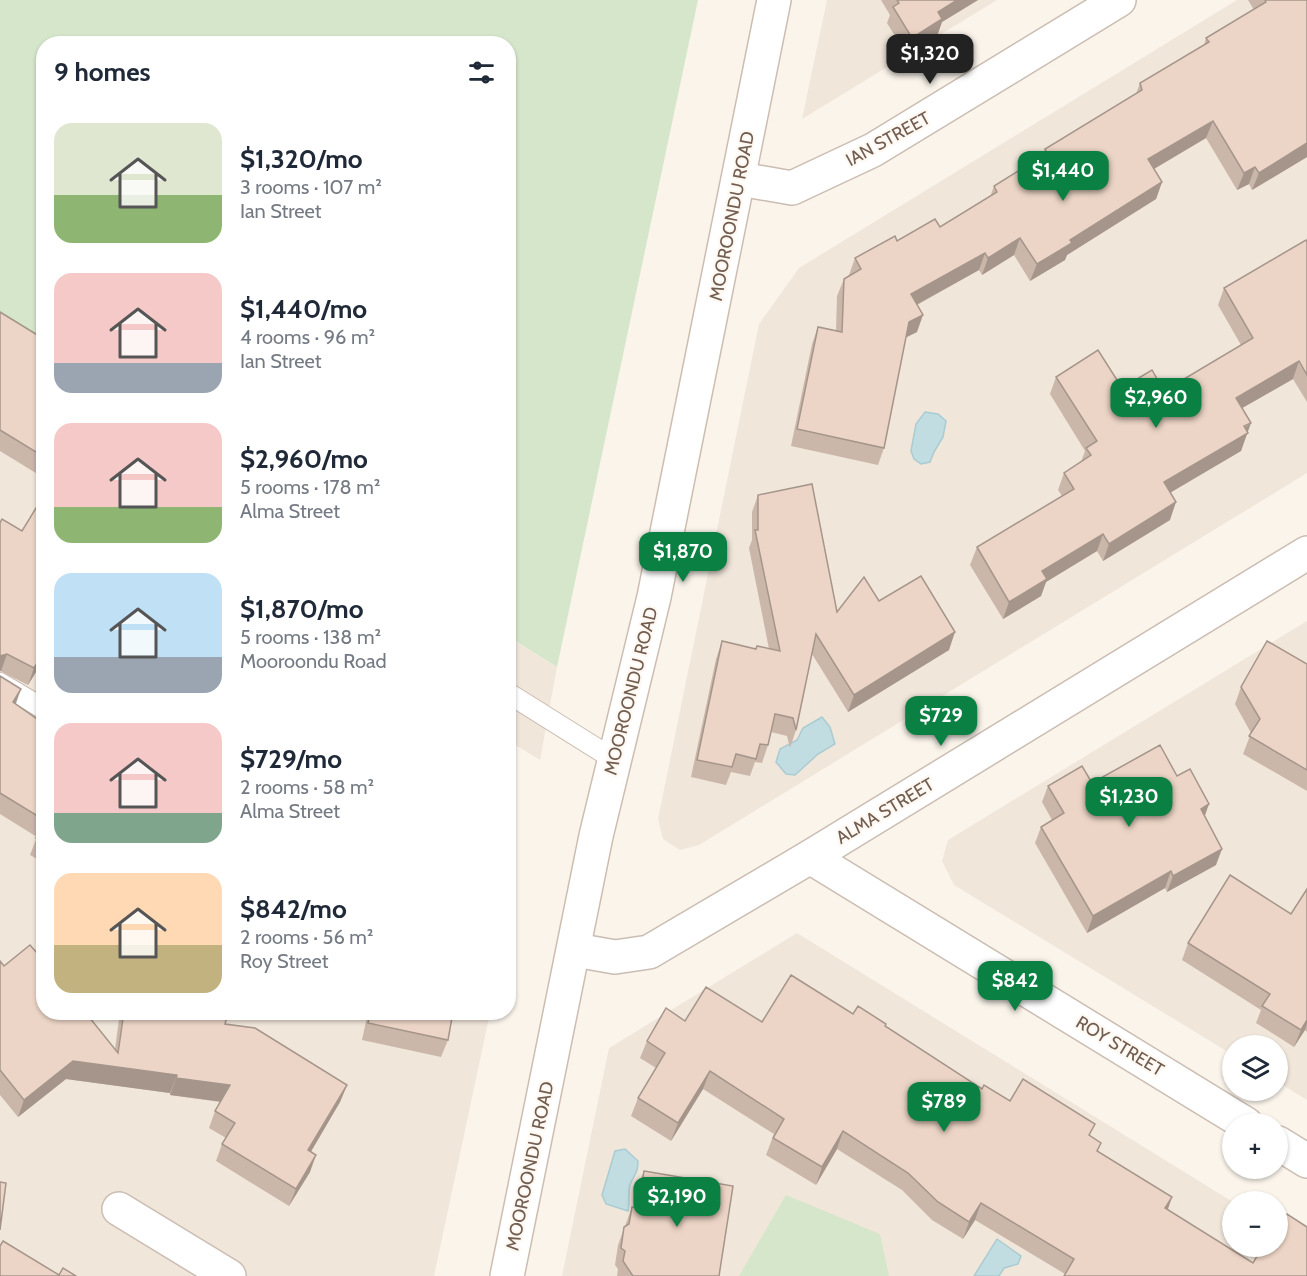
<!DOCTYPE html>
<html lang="en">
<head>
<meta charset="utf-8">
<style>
	:root { --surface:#fff; --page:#f6f6f7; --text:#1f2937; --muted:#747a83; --accent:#0b8043 }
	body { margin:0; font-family:Cabin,sans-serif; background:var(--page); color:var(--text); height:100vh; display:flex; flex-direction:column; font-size:22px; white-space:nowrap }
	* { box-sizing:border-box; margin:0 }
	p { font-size:20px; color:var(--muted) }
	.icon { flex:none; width:33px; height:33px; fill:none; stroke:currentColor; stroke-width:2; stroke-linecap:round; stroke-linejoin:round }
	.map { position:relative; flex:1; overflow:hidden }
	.panel { position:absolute; left:36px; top:36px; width:480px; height:984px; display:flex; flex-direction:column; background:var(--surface); border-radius:24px; box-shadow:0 2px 4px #0004 }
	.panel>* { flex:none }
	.tools { position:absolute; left:1222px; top:1035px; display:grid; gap:12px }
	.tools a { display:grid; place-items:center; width:66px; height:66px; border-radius:50%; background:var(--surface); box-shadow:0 2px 4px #0004; font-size:30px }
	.price { position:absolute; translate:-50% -51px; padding:0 14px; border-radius:12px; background:var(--accent); color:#fff; font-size:20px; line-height:39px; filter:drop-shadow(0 2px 3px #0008) }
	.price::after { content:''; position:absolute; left:50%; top:36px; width:18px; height:14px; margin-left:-9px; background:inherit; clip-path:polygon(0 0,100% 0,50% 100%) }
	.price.selected { background:#222; color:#fff }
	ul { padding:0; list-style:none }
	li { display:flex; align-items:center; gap:18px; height:150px; padding:0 18px }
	li span { display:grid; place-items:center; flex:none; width:168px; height:120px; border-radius:18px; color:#555 }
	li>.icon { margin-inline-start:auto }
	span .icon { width:72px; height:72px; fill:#fffc; stroke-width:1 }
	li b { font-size:26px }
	h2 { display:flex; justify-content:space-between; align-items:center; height:72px; padding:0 18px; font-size:26px }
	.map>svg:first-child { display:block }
</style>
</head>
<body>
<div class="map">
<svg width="1307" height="1276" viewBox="0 0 1307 1276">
	<rect width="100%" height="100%" fill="#faf4eb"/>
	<g fill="#f1e6da">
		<polygon points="827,0 997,0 802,119"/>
		<polygon points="1237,0 1307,0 1307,473 699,845 680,850 663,839 658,819 759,324 799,268"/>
		<polygon points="0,325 43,352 44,1012 490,1013 434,1276 0,1276"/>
		<polygon points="1307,621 1307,1100 1278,1082 1278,1046 1233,1046 1233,1055 954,885 942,861 948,840"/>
		<polygon points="508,637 557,667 540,760 509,741"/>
		<polygon points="797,933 1233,1202 1233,1246 1307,1247 1307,1276 562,1276 609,1048"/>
	</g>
	<g fill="#d6e6cb">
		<polygon points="0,0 698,0 557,667 509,637 508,44 44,44 43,352 0,325"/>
		<polygon points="786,1195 880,1234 889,1276 739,1276"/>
	</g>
	<g fill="#c2dde2" stroke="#a9ccd2" stroke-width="1.5">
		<polygon points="925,412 938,414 946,421 943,437 934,452 930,462 921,464 914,459 911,451 916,424"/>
		<polygon points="822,717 830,727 835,744 818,754 795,775 786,774 776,762 780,749 797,740 803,728"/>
		<path d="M 625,1149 L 638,1161 C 638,1174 634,1174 630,1185 C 628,1192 630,1201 628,1211 L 606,1204 L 602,1195 L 615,1151 Z"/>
		<polygon points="997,1239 1021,1256 1018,1264 1004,1268 999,1276 974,1276"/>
	</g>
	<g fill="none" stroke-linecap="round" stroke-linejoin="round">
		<g stroke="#cbbdb2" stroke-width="22">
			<g id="lane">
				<polyline points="0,683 44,709"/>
				<polyline points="508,693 615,760"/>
			</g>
		</g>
		<g stroke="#cbbdb2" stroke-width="36">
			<g id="street">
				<polyline points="740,179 792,188 873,150 1119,0"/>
				<polyline points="810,857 1246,1124"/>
				<polyline points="575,950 615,957 649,952 810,857 1307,553"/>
				<polyline points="1278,1143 1307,1161"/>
				<polyline points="119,1209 229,1276"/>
			</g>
		</g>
		<g stroke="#cdbdb0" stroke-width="36">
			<polyline id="secondary" points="507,1276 596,836 654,597 774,0"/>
		</g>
		<use href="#lane" stroke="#fff" stroke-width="20"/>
		<use href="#street" stroke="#fff" stroke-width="33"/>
		<use href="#secondary" stroke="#fff" stroke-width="33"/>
	</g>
	<g fill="#cbb7aa">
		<polygon points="881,0 978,0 942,22 937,36 906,54 887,23 890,15"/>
		<polygon points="1248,0 1307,0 1307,157 1252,190 1249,184 1237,190 1206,138 1154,169 1162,182 1156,199 1067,255 1065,260 1030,281 1014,255 982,275 979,270 917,305 917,332 906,337 884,448 878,465 791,446 812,344 818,327 836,331 837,296 844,279 849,275 855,258 897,241 940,227 990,197 994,186 1042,156 1045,149 1136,94 1140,83 1204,45 1206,38 1254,10"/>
		<polygon points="1307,242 1307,402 1293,379 1242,408 1247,432 1241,451 1170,492 1170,520 1103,561 1097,551 1046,582 1041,596 1003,619 970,565 977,547 1062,496 1058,490 1064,473 1081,462 1085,451 1050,394 1056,377 1122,388 1164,391 1241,345 1218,305 1224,288"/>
		<polygon points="0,312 44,339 44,478 0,451"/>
		<polygon points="44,495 44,659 28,685 0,671 0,523 22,531"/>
		<polygon points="758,495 837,612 879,601 949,650 848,712 812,654 796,730 790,748 787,736 771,732 768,745 762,763 755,762 750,776 731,772 726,785 691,777 716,659 722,641 756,649 769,649 749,548 752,540 752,512"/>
		<polygon points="1307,664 1307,791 1243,754 1251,733 1235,704 1241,687"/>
		<polygon points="0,676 16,704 44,724 44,863 30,855 37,837 0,814"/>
		<polygon points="1177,776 1205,817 1216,865 1167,892 1165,888 1087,933 1035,843 1041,827 1052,820 1042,802 1048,786"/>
		<polygon points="1307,889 1307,1032 1305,1030 1294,1047 1256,1023 1261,1010 1182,960 1188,943 1291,914"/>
		<polygon points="0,961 4,966 115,1049 120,1012 228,1012 225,1024 347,1085 340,1102 311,1151 310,1172 289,1206 216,1161 222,1144 226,1138 209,1128 215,1111 220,1102 170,1095 170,1093 66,1079 18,1117 0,1095"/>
		<polygon points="368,1012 453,1012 448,1040 441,1057 362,1040"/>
		<polygon points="853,1014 885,1026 982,1089 1091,1136 1098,1152 1168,1210 1253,1263 1307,1276 1065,1274 975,1220 963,1239 932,1220 902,1190 837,1149 816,1185 766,1155 774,1134 703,1089 671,1141 631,1116 638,1098 656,1068 640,1058 647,1041 685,1021 762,1022"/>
		<polygon points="644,1171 719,1276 617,1276 618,1269 615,1265 618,1245 632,1207 634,1208 637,1188"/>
	</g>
	<g fill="#a5958b">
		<polygon points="957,0 978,0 942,22 937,36 906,54 912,38 938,12"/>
		<polygon points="1213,121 1206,138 1142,176 1148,159"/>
		<polygon points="1307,143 1307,157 1252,190 1259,173"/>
		<polygon points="1255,167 1249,184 1237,190 1244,173"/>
		<polygon points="1162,182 1156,199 1067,255 1065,260 1030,281 1037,264 1070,240"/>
		<polygon points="1020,238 1014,255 982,275 988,258"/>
		<polygon points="985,253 979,270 905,311 911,294"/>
		<polygon points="923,315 917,332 903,339 909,322"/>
		<polygon points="1299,361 1293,379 1230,415 1236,398"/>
		<polygon points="1251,423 1241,451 1158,500 1164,482"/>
		<polygon points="1176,502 1170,520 1103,561 1109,544"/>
		<polygon points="1103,534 1097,551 1046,582 1041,596 1003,619 1009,602 1042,571"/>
		<polygon points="955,632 949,650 848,712 854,695"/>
		<polygon points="44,652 44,659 28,685 34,668"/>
		<polygon points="7,654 1,671 0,671 0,656"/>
		<polygon points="21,689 15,706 13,702"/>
		<polygon points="1209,804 1203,821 1201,809"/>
		<polygon points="1222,849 1216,865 1167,892 1173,876"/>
		<polygon points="1171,871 1165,888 1087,933 1093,916"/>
		<polygon points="1307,1020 1307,1024 1305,1030 1294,1047 1301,1030"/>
		<polygon points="73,1061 177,1075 170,1093 66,1079 18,1117 24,1100"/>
		<polygon points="710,1071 703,1089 671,1141 678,1123"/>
		<polygon points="176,1078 230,1085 224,1102 170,1095"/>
		<polygon points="347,1085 340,1102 302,1167 308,1150"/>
		<polygon points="843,1131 837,1149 816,1185 822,1167"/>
		<polygon points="316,1155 310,1172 289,1206 296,1189"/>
		<polygon points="1172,1197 1166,1215 1165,1208"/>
		<polygon points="981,1203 975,1220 963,1239 969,1222"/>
	</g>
	<g fill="#ecd5c6" stroke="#a5958b" stroke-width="1.5">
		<polygon points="897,0 957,0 938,12 942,19 912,38 893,7 899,3"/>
		<polygon points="1265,0 1307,0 1307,143 1259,173 1255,167 1244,173 1213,121 1148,159 1162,182 1070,240 1072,243 1037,264 1020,238 988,258 985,253 911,294 923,315 909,322 884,448 797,429 818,327 842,332 844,279 861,269 855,258 895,236 897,241 935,219 940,227 997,192 994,186 1047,153 1045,149 1142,90 1140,83 1209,42 1206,38 1266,2"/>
		<polygon points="1306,240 1307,242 1307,375 1299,361 1236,398 1251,423 1244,426 1248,433 1164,482 1176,502 1109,544 1103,534 1042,571 1047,579 1009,602 977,547 1074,489 1064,473 1091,455 1086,448 1097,441 1056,377 1098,350 1122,388 1152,370 1164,391 1253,338 1224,288"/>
		<polygon points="0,312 44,339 44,457 0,430"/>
		<polygon points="812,484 837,612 864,577 879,601 921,576 955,632 854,695 816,634 796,730 793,718 775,714 768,745 760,744 756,759 736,754 732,767 697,760 722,641 756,649 757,646 780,651 755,530 758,530 758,495"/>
		<polygon points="44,495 44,652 34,668 7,654 0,656 0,523 2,519 22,531"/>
		<polygon points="1267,641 1307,664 1307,770 1249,736 1260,719 1241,687"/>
		<polygon points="0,676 21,689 13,702 44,724 44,820 0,793"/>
		<polygon points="1160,745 1177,776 1190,769 1209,804 1201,809 1222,849 1173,876 1171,871 1093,916 1041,827 1064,813 1048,786 1082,766 1092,783"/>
		<polygon points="44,826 44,842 36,838"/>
		<polygon points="1230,875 1291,914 1307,889 1307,1020 1301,1030 1262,1006 1270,994 1188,943"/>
		<polygon points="30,945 44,961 44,1012 85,1012 118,1053 124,1012 228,1012 225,1024 255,1028 347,1085 308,1150 316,1155 296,1189 222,1144 235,1123 215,1111 230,1085 176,1078 177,1075 73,1061 24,1100 0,1070 0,961 4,966"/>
		<polygon points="791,975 853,1014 858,1006 886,1024 885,1026 982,1089 984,1085 1010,1101 1023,1079 1095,1124 1089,1135 1101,1143 1097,1151 1172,1197 1165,1208 1253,1263 1263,1246 1278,1246 1278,1229 1287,1214 1307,1227 1307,1276 1064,1276 1074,1259 981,1203 969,1222 938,1202 908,1173 843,1131 822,1167 773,1138 784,1119 710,1071 678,1123 638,1098 665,1053 647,1041 666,1008 685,1021 706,987 762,1022"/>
		<polygon points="371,1012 453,1012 448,1040 368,1023"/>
		<polygon points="644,1171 733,1186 719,1276 633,1276 623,1261 625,1251 621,1248 624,1227 629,1224 632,1207 638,1208"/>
		<polygon points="0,1182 6,1183 0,1230"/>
		<polygon points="3,1241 59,1275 63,1268 76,1276 0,1276 0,1246"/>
	</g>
	<g text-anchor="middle" stroke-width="4.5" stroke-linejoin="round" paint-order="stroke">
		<g font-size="18" fill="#725d51" stroke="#fdf8f1">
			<text transform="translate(888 139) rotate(-29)" y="6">IAN STREET</text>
			<text transform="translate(732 216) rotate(-79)" y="6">MOOROONDU ROAD</text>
			<text transform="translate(631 691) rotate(-76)" y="6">MOOROONDU ROAD</text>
			<text transform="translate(885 811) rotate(-31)" y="6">ALMA STREET</text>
			<text transform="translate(1120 1046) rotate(31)" y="6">ROY STREET</text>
			<text transform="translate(530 1166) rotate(-78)" y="6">MOOROONDU ROAD</text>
		</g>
	</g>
</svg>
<div class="tools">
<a><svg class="icon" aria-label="layers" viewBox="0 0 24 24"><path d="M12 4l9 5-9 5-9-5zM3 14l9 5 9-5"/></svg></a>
<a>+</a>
<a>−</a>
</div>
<b class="price selected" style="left:930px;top:85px">$1,320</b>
<b class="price" style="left:1063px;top:202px">$1,440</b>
<b class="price" style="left:1156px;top:429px">$2,960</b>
<b class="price" style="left:683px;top:583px">$1,870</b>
<b class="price" style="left:941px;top:747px">$729</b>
<b class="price" style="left:1129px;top:828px">$1,230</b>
<b class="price" style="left:1015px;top:1012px">$842</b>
<b class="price" style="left:944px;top:1133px">$789</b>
<b class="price" style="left:677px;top:1228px">$2,190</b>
<section class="panel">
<h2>9 homes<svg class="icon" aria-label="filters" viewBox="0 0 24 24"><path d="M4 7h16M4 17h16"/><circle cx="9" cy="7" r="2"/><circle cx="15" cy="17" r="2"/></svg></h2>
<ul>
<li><span style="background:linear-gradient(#dfe7d0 60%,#8fb573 0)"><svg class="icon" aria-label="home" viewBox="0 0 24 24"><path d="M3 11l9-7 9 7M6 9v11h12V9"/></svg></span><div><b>$1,320/mo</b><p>3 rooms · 107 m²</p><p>Ian Street</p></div></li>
<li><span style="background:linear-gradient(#f6c9c9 75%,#9aa5b1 0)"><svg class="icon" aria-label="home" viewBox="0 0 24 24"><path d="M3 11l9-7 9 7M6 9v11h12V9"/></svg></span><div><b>$1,440/mo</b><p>4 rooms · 96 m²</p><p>Ian Street</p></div></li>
<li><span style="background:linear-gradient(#f6c9c9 70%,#8fb573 0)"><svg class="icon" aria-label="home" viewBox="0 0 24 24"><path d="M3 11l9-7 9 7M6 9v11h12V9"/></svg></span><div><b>$2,960/mo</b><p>5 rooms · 178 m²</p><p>Alma Street</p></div></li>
<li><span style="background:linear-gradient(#bfe0f5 70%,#9aa5b1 0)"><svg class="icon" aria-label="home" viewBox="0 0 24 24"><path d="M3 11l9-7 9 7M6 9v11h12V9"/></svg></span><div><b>$1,870/mo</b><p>5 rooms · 138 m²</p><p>Mooroondu Road</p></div></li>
<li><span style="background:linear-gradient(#f6c9c9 75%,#7fa58c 0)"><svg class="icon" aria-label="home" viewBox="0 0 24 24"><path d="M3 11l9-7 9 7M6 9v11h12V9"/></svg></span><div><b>$729/mo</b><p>2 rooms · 58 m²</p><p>Alma Street</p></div></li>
<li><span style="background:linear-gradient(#ffd9b3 60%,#c2b280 0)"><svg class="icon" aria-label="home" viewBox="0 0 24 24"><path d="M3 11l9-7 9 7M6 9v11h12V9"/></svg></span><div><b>$842/mo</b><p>2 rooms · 56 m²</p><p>Roy Street</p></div></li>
</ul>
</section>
</div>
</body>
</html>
